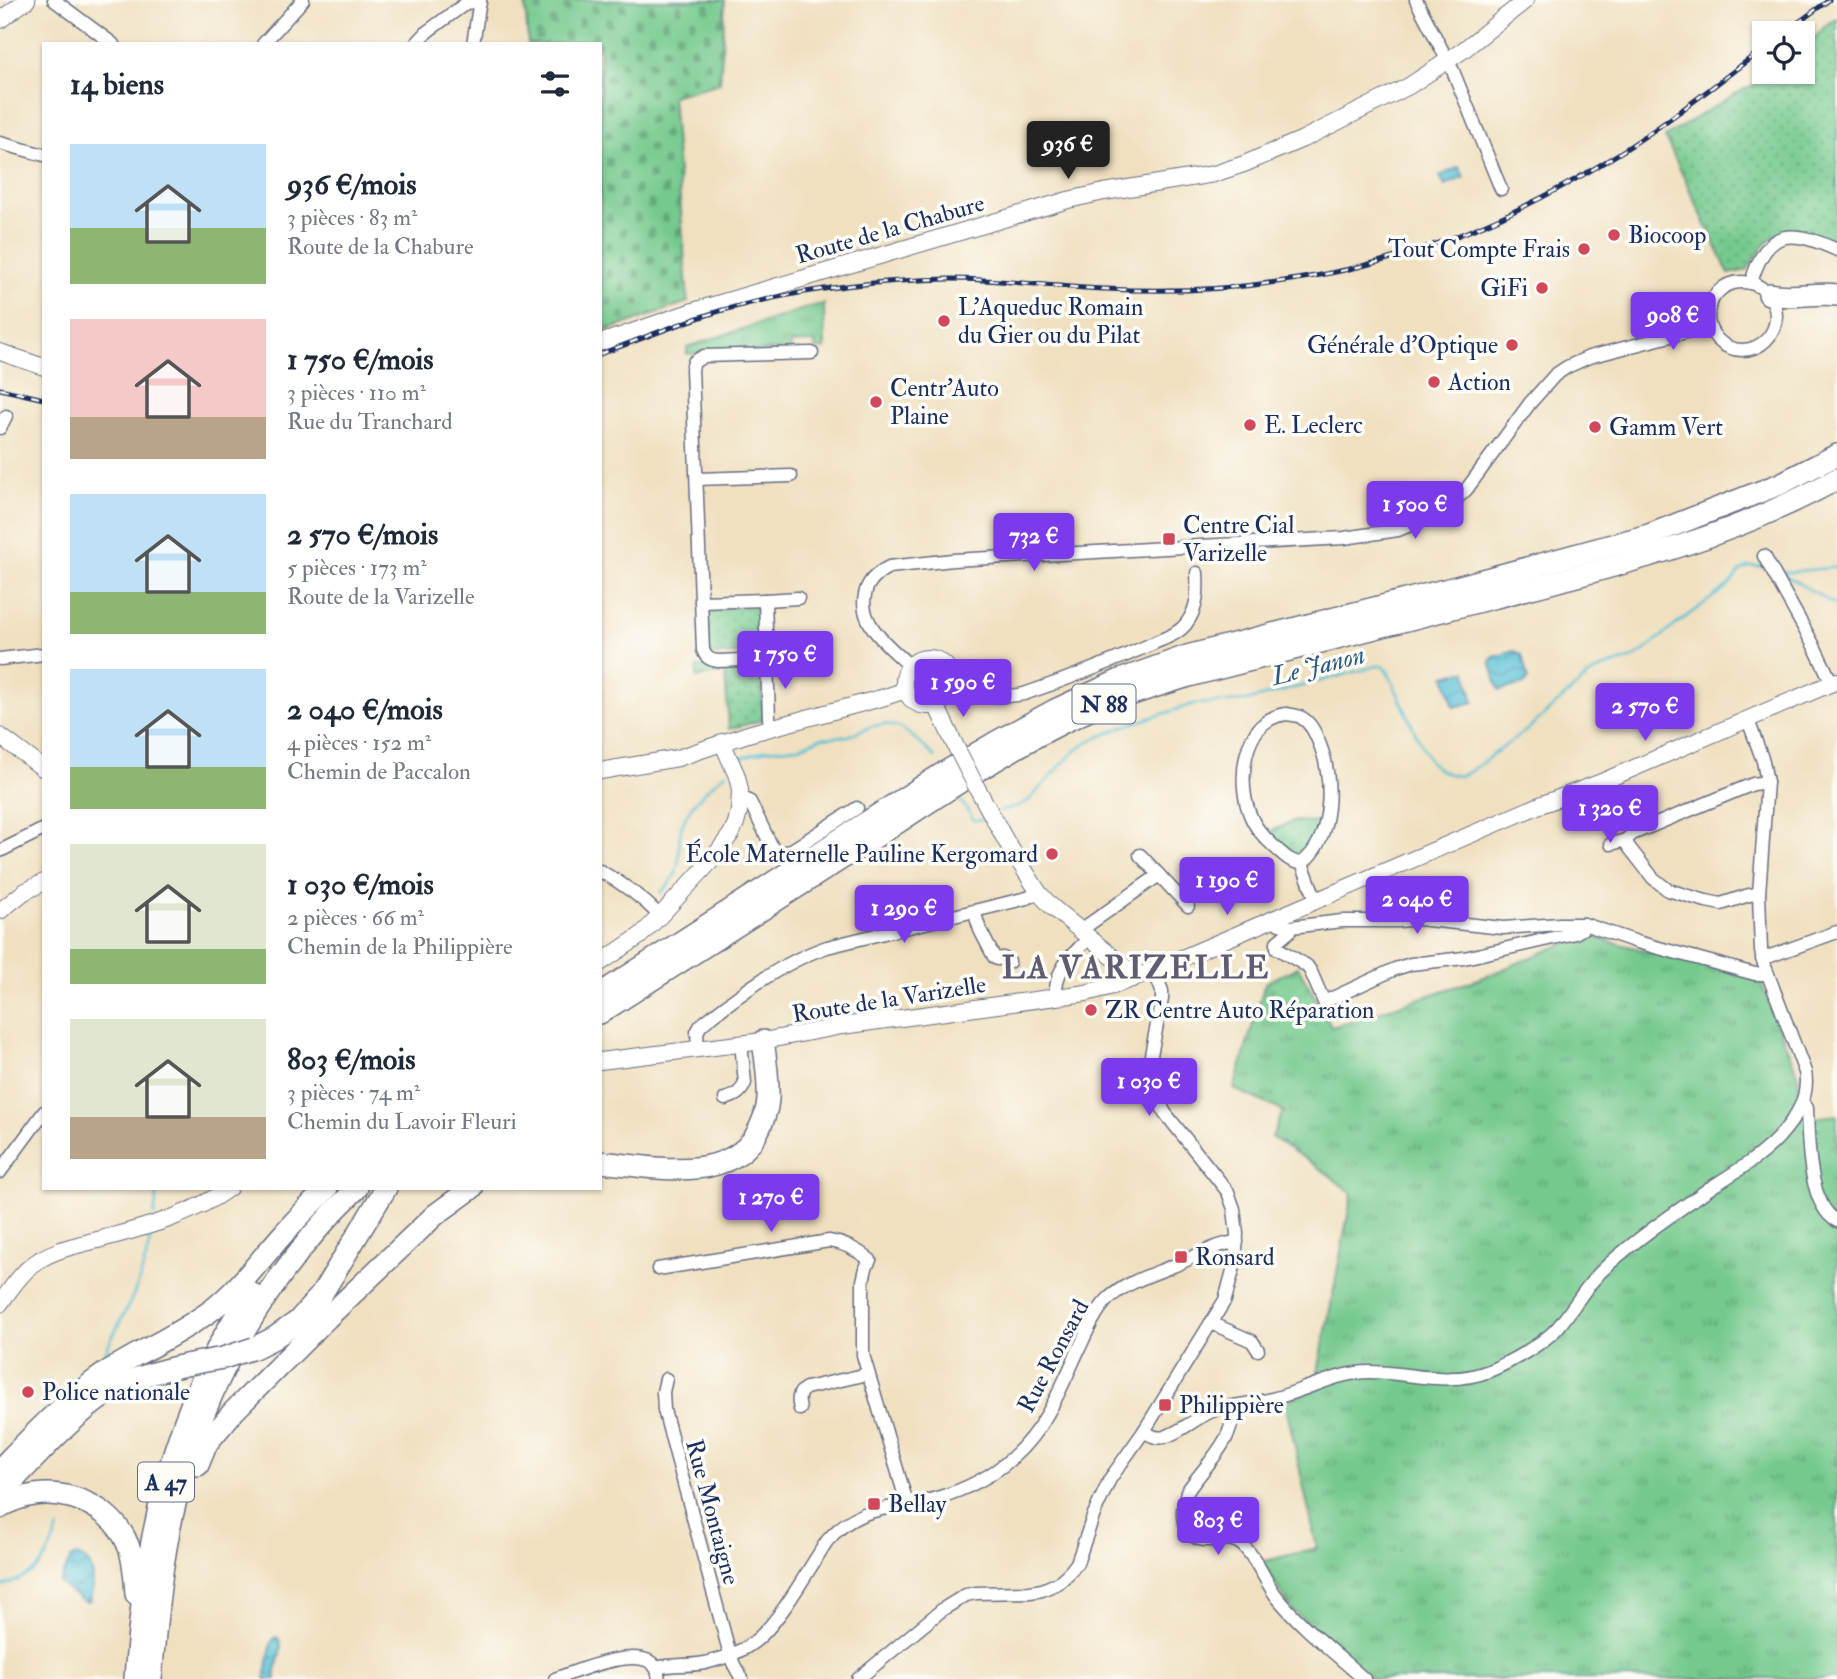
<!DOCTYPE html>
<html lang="fr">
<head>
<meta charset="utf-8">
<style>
	:root { --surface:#fff; --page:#f2f2f3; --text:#1f2937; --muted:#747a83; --accent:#7c3aed }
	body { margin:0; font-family:"IM FELL Double Pica",serif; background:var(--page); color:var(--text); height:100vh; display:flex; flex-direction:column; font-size:26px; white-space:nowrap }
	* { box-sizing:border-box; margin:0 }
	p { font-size:23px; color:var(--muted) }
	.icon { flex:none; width:38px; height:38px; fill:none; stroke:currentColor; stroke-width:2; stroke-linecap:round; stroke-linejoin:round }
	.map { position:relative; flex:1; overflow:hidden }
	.details { position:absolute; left:42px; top:42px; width:560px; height:1148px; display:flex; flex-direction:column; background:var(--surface); border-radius:0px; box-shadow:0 2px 5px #0004 }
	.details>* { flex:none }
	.controls { position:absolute; left:1752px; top:21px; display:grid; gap:14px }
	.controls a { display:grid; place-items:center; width:63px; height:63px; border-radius:0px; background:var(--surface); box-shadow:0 2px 5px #0004; font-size:35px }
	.price { position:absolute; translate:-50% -60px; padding:0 16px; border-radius:7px; background:var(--accent); color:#fff; font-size:23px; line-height:46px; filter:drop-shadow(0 2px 4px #0008) }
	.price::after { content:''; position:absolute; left:50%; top:42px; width:21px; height:16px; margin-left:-10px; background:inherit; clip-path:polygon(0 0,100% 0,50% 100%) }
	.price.on { background:#222; color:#fff }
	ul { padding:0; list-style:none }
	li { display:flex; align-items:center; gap:21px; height:175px; padding:0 28px }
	li span { display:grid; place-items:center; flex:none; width:196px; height:140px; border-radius:0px; color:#555 }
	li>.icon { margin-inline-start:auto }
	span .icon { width:84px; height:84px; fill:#fffc; stroke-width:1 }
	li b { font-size:30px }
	h2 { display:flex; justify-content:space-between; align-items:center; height:84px; padding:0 28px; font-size:30px }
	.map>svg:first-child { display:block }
</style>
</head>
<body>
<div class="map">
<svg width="1837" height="1679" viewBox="0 0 1837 1679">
	<defs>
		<pattern id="grass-tufts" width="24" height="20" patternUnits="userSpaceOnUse" patternTransform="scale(1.75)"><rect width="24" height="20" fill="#74c98d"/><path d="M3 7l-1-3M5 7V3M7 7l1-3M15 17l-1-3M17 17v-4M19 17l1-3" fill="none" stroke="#5ea476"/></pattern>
		<pattern id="cemetery-stones" width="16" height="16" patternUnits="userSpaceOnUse" patternTransform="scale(1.75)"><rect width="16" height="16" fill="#74c98d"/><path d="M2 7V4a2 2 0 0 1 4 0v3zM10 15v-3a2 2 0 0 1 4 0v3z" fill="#5ea476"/></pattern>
		<pattern id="park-dots" width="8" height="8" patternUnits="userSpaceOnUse" patternTransform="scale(1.75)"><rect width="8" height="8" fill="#74c98d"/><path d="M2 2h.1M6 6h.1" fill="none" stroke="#5ea476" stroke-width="1.8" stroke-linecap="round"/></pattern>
		<pattern id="water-waves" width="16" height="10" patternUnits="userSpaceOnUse" patternTransform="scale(1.75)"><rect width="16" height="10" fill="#58c0d5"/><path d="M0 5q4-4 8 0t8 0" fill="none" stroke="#489cb0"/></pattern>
	</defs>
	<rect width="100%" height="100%" fill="#fdfcf7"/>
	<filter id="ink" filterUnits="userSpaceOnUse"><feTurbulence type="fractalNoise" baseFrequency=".0143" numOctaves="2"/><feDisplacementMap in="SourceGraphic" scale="14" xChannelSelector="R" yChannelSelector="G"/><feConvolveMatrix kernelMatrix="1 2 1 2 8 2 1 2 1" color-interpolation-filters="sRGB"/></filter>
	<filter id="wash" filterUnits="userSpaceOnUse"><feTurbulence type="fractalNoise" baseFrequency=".00686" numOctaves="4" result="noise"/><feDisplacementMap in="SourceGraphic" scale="28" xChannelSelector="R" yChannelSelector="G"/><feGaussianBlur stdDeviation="1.57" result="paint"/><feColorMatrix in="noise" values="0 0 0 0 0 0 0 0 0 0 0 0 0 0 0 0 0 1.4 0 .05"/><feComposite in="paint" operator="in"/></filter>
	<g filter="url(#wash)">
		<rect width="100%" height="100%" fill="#f0e0c0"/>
		<g fill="url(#grass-tufts)" stroke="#487c76" stroke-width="2">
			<polygon points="824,304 825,349 815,349 815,342 791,343 791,350 687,354 687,347 810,307"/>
			<circle cx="928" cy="683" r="16"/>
			<polygon points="1585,935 1760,980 1799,1078 1801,1119 1837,1115 1837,1679 1372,1679 1291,1609 1262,1562 1317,1548 1285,1402 1315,1388 1352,1194 1328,1174 1272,1137 1283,1111 1234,1089 1265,983 1298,967 1332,1027 1479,979"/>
		</g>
		<polygon fill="url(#cemetery-stones)" stroke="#487c76" stroke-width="2" points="525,0 725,0 720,83 672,96 688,302 600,333 600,44 528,44"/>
		<g fill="url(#park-dots)" stroke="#487c76" stroke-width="2">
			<path d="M 1837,19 L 1837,244 C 1787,227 1778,221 1747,270 L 1729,274 L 1665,137 L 1733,95 L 1777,72 L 1802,72 L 1803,51 L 1827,24 Z"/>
			<polygon points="754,607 758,609 760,613 761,650 759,653 714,655 708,652 709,610 712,608"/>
			<polygon points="754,665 760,666 762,669 763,720 729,729 725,672 697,678 697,667"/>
			<path d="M 1293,821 L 1319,822 L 1308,850 L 1301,856 C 1287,855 1278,842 1268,833 Z"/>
		</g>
		<g fill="url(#water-waves)" stroke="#3a789a" stroke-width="2">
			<polygon points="1459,167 1464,177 1445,186 1440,176"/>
			<polygon points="1515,651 1522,655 1528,680 1524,684 1500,690 1497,685 1490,661 1494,657"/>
			<polygon points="1466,671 1474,702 1454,707 1445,676"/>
			<path d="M 77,1556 C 81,1558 84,1558 87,1562 C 96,1570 93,1592 89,1602 L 83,1601 L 59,1583 L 71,1558 Z"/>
			<path d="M 277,1637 C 287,1649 274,1662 276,1679 L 265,1679 L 271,1644 L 274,1638 Z"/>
		</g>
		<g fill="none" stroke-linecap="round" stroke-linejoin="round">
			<g stroke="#58c0d5" stroke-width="2.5">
				<polyline points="1778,571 1790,572 1837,567"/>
				<polyline points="1780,572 1837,606"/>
				<polyline points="740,758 766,750 799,747 821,738 848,736 870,727 884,724 898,727 911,735 935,757"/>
				<polyline points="957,796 974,820 986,820"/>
				<polyline points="1001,811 1019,806 1029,800 1073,753 1087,742 1125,726 1194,704 1246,701 1377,666 1382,666 1387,670 1416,734 1430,761 1438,769 1449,774 1459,776 1469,772 1527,730 1587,677 1602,668 1631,659 1644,651 1678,623 1729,585 1739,572 1748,567 1765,566"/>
				<path d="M 660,893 C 691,867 671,848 685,818 C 694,799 711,786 726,773"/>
				<polyline points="154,1216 158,1188"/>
				<path d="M 105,1353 C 113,1334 123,1317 132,1298 C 142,1276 148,1253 152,1230"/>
				<path d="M 0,1587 C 39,1573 44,1567 58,1529"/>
			</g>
		</g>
	</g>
	<g filter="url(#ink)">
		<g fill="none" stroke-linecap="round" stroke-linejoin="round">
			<g stroke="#666d80" stroke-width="15">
				<g id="street">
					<polyline points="54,0 113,44"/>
					<polyline points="1416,0 1453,71 1501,189"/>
					<polyline points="263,44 303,0"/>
					<polyline points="416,44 428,31 465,4 471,2 480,3"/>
					<polyline points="473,44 480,0"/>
					<polyline points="0,143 44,155"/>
					<circle cx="1742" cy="316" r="34"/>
					<path d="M 1751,283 C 1767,227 1791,229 1837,250"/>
					<polyline points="0,428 6,416"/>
					<polyline points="697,479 791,476"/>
					<polyline points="1764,556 1814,646 1832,683"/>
					<polyline points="765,600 798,598"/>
					<polyline points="701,602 765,600 769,718 771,728"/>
					<polyline points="0,659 44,654"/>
					<path d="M 767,659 L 718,661 C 710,660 706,658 703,650 L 692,369 L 694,362 L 704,356 L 812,353"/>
					<path d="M 910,666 C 891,648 858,624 865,595 C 867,581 877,573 889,567 L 953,560 L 1344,538 L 1398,530 L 1418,522 L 1456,499 L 1466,490 L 1530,403 L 1555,375 L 1567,367 L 1589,357 L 1709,326"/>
					<path d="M 952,687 C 976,694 998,699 1024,694 C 1068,679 1112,662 1154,643 C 1165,638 1178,634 1186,624 C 1198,608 1198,592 1197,573"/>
					<path d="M 1286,714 C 1292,715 1298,715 1302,718 C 1312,724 1316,735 1320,745 C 1334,779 1333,839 1302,863 C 1292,863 1286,857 1279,851 C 1268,841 1257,831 1251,817 C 1236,784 1242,719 1286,714 Z"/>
					<path d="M 740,798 L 745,799 L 750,802 L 772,847 C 777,853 783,853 790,851 L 857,808"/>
					<polyline points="1611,844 1626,840"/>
					<polyline points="0,851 44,829"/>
					<polyline points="1140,855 1159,875"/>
					<polyline points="1302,863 1316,900"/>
					<path d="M 600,871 C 622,883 643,898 660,916"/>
					<polyline points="1759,894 1749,895 1721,904 1706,901 1668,890 1653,878 1628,846 1626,840 1632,834 1753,784 1767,782"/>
					<polyline points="974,911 980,930 994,957 997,959 1003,958 1009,962"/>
					<polyline points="1275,917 1279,924 1291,927 1342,921 1399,921 1418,919 1503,928 1560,924 1584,924 1637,942 1755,974 1768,974"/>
					<polyline points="1291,927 1290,931 1277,942 1277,948 1307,966 1311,972 1324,1002 1395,969 1411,964 1464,958 1575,933 1582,929 1584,924"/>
					<polyline points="1082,931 1088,925 1159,875 1188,906"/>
					<polyline points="1762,959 1837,932"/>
					<path d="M 1056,997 C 1054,972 1068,959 1084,943"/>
					<path d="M 698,1049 L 697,1032 L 701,1025 C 737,996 782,962 827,947 L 1027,898 L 1039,893"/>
					<path d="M 725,1099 C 735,1096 741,1093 745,1083 L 741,1043"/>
					<path d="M 1803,1103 L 1807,1108 C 1808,1138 1808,1206 1837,1221"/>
					<polyline points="0,1172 44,1112"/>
					<path d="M 658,1269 L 829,1241 C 844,1243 859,1251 870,1260 L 866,1268 L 863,1281 L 863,1355 L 907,1503"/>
					<polyline points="1211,1323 1252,1341 1258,1350"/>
					<polyline points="666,1379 663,1392 664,1410 729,1651 734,1665 742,1679"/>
					<path d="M 1232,1407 C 1238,1438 1202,1468 1187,1492 C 1183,1504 1180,1518 1187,1529 C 1200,1551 1224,1531 1241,1544 C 1256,1556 1265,1582 1277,1597 C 1301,1627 1336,1654 1364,1679"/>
					<path d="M 800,1409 C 798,1401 797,1393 806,1388 L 868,1374"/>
					<path d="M 1144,1431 C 1150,1435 1156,1439 1164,1437 C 1182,1432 1197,1416 1215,1410 C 1232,1405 1250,1404 1267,1400 C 1284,1397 1301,1389 1317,1384 C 1334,1378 1351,1372 1369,1372 C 1409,1372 1449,1387 1489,1371 C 1509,1363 1546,1342 1559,1326 C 1576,1305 1588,1282 1609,1264 C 1640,1236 1676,1212 1710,1188 C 1734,1173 1759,1158 1778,1138 C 1795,1119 1810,1098 1805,1072 L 1764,964 L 1761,951 L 1759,894 L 1767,782 L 1763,761 L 1748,720"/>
					<path d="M 656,1668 C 674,1663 692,1667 709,1662 C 725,1658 741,1652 754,1642 C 780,1622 808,1570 827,1541 C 860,1502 894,1511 937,1498 C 964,1490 991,1477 1012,1458 C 1045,1429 1060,1390 1078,1351 C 1086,1334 1094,1314 1107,1300 C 1124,1283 1151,1275 1173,1266 C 1193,1258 1215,1244 1237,1242"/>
					<path d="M 555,1679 C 575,1672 642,1643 656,1668 C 658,1671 658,1675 659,1679"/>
					<polyline points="858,1679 943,1609 966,1595 976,1593 1030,1592 1042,1590 1058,1583 1070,1572 1077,1563 1094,1514 1110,1479 1144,1431 1225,1300 1235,1263 1237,1234 1234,1209 1228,1192 1165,1113 1160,1103 1151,1055 1162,999 1162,991 1154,970"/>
				</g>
			</g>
			<g stroke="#666d80" stroke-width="18">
				<g id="secondary">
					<polyline points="0,20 27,0"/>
					<polyline points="600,343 690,312 1068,200 1104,192 1214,174 1244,164 1303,139 1409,86 1462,51 1526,0"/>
					<polyline points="0,352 44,367"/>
					<circle cx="928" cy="682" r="24"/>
					<polyline points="936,705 957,749"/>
					<polyline points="0,736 44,769"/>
					<polyline points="600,771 678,758 748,734 885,697 906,690"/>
					<polyline points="976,786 1006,841 1039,893 1052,907 1126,968 1132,979"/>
					<polyline points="0,911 24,892 44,882"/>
					<polyline points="600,963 640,936 660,916 711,861 731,834 736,823 739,811 740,790 737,776 722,742"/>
					<polyline points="600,1061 763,1041 842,1026 1086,993 1116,985 1154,970 1540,805 1599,783 1837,681"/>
					<path d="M 0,1304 C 9,1291 18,1277 30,1267 C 50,1249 80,1245 105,1238 C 149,1226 192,1215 229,1188"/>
				</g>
			</g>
			<g stroke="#666d80" stroke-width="24">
				<g id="highway">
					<path d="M 1769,294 C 1792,299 1814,292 1837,295"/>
					<polyline points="600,994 940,775 996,742 1055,710 1120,680 1187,656 1460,586 1649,535 1780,484 1837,455"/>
					<path d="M 600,1013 C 685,958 770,904 855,850 C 921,808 986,762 1054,727 C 1097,704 1143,690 1189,676 C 1290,650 1391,624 1492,598 C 1613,567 1727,540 1837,479"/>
					<path d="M 600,1162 C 648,1166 726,1185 756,1135 C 762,1124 767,1113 768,1100 C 769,1081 766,1060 763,1041"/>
					<polyline points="254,1348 274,1338 298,1321 321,1295 386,1188"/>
					<polyline points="198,1465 207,1443 233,1412 327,1318 435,1215 472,1188"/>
					<path d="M 0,1469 C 34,1434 66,1400 107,1372 C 142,1350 180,1334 213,1309 C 241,1287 262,1257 286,1231 C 299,1216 314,1202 327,1188"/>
					<path d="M 0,1494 C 32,1462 70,1417 108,1393 C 133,1377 162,1370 190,1364"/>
					<path d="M 0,1508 C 42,1479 109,1497 128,1545 C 134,1559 135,1579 136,1594"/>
					<path d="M 135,1679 C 144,1544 172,1406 251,1293"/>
					<path d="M 151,1679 C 156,1619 161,1559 176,1500 C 205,1381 269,1273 357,1188"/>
				</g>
			</g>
			<use href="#street" stroke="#fff" stroke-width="12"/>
			<use href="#secondary" stroke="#fff" stroke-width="16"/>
			<use href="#highway" stroke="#fff" stroke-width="21"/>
			<g stroke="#1b2f5e" stroke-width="5">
				<g id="rail">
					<polyline points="1784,33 1829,0"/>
					<path d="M 600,354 C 641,339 682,322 723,310 C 797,290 873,280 950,279 C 1002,279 1053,287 1105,289 C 1165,292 1225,290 1284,281 C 1407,264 1514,219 1618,154 C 1669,122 1716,84 1764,48"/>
					<polyline points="0,389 44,399"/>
				</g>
			</g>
			<use href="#rail" stroke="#fdfcf7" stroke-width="2.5" stroke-dasharray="8" stroke-linecap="butt"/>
			<g stroke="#666d80" stroke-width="18" stroke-linecap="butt">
				<polyline id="secondary-bridge" points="957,749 976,786"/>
			</g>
			<g stroke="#666d80" stroke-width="24" stroke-linecap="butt">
				<polyline id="highway-bridge" points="190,1364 223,1358 254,1348"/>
			</g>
			<use href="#secondary-bridge" stroke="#fff" stroke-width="16"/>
			<use href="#highway-bridge" stroke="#fff" stroke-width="21"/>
		</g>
	</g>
	<g fill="#d1495b" stroke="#fdfcf7" stroke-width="2.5">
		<circle cx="1614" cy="235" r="7"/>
		<circle cx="1584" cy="249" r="7"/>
		<circle cx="1542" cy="288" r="7"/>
		<circle cx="944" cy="321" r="7"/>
		<circle cx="1512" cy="345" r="7"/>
		<circle cx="1434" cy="382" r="7"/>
		<circle cx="876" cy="402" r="7"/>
		<circle cx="1250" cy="425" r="7"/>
		<circle cx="1595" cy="427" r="7"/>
		<rect x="1162" y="532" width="14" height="14" rx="3.5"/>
		<circle cx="1052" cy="854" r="7"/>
		<circle cx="1091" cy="1010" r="7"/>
		<rect x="1174" y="1250" width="14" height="14" rx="3.5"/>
		<circle cx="28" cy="1392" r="7"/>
		<rect x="1158" y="1398" width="14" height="14" rx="3.5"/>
		<rect x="867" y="1497" width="14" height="14" rx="3.5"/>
	</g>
	<g text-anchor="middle" stroke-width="7" stroke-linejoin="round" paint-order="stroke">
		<g fill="#fdfcf7" stroke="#5f6c8c" stroke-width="2">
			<rect x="1072.5" y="684.5" width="63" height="39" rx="5"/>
			<rect x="138" y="1462.5" width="56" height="39" rx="5"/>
		</g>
		<g font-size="23" font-weight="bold" fill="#1b2f5e">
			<text x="1104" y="712">N 88</text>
			<text x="166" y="1490">A 47</text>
		</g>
		<g font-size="24" fill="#1b2f5e" stroke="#fdfcf7">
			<text transform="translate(890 229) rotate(-16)" y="8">Route de la Chabure</text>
			<text transform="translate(889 999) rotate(-9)" y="8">Route de la Varizelle</text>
			<text transform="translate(1053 1356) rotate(-62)" y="8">Rue Ronsard</text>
			<text transform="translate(713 1512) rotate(75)" y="8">Rue Montaigne</text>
		</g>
		<g font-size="24" fill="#1b2f5e" stroke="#fdfcf7" text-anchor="start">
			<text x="1628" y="243">Biocoop</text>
			<text x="1570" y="257" text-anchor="end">Tout Compte Frais</text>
			<text x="1528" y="296" text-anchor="end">GiFi</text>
			<text x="958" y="315">L'Aqueduc Romain<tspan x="958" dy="28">du Gier ou du Pilat</tspan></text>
			<text x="1498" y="353" text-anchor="end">Générale d'Optique</text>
			<text x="1448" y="390">Action</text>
			<text x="890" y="396">Centr'Auto<tspan x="890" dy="28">Plaine</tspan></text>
			<text x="1264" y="433">E. Leclerc</text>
			<text x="1609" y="435">Gamm Vert</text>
			<text x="1183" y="533">Centre Cial<tspan x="1183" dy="28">Varizelle</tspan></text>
			<text x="1038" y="862" text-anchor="end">École Maternelle Pauline Kergomard</text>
			<text x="1105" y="1018">ZR Centre Auto Réparation</text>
			<text x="1195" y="1265">Ronsard</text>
			<text x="42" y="1400">Police nationale</text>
			<text x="1179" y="1413">Philippière</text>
			<text x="888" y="1512">Bellay</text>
		</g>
		<g font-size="26" font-style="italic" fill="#2d5a82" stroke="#fdfcf7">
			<text transform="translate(1318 665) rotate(-14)" y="9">Le Janon</text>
		</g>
		<g font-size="32" font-weight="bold" letter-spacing="2" fill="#605c73" stroke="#fdfcf7">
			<text x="1136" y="978">LA VARIZELLE</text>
		</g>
	</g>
</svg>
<div class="controls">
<a><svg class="icon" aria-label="locate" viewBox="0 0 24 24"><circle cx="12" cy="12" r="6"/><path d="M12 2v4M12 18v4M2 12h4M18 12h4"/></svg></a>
</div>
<b class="price on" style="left:1068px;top:181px">936 €</b>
<b class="price" style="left:1673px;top:352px">908 €</b>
<b class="price" style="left:1415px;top:541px">1 500 €</b>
<b class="price" style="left:1034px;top:573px">732 €</b>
<b class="price" style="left:785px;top:691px">1 750 €</b>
<b class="price" style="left:963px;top:719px">1 590 €</b>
<b class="price" style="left:1645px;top:743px">2 570 €</b>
<b class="price" style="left:1610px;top:845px">1 320 €</b>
<b class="price" style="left:1227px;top:917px">1 190 €</b>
<b class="price" style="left:1417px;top:936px">2 040 €</b>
<b class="price" style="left:904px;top:945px">1 290 €</b>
<b class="price" style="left:1149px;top:1118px">1 030 €</b>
<b class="price" style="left:771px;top:1234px">1 270 €</b>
<b class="price" style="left:1218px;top:1557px">803 €</b>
<section class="details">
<h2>14 biens<svg class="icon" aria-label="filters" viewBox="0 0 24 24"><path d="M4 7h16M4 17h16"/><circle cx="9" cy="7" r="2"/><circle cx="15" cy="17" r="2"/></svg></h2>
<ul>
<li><span style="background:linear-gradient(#bfe0f5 60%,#8fb573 0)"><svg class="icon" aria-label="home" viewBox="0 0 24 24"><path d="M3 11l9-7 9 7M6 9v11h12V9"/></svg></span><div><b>936 €/mois</b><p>3 pièces · 83 m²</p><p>Route de la Chabure</p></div></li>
<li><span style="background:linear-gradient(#f6c9c9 70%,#b9a48a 0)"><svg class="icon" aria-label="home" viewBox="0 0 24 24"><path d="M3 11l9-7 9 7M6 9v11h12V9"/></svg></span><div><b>1 750 €/mois</b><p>3 pièces · 110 m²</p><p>Rue du Tranchard</p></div></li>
<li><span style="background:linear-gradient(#bfe0f5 70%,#8fb573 0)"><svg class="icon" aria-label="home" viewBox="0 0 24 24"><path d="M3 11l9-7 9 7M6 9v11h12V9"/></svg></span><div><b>2 570 €/mois</b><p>5 pièces · 173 m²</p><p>Route de la Varizelle</p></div></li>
<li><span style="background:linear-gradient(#bfe0f5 70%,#8fb573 0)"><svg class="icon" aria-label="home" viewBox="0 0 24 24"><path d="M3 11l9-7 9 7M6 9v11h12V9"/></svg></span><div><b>2 040 €/mois</b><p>4 pièces · 152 m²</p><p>Chemin de Paccalon</p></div></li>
<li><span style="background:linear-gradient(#dfe7d0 75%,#8fb573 0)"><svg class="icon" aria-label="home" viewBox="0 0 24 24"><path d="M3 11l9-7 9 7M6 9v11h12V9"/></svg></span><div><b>1 030 €/mois</b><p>2 pièces · 66 m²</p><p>Chemin de la Philippière</p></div></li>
<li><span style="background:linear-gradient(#dfe7d0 70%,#b9a48a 0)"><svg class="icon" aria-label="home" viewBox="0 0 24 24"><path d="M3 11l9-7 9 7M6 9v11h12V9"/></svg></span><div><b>803 €/mois</b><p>3 pièces · 74 m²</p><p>Chemin du Lavoir Fleuri</p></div></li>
</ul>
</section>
</div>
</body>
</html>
